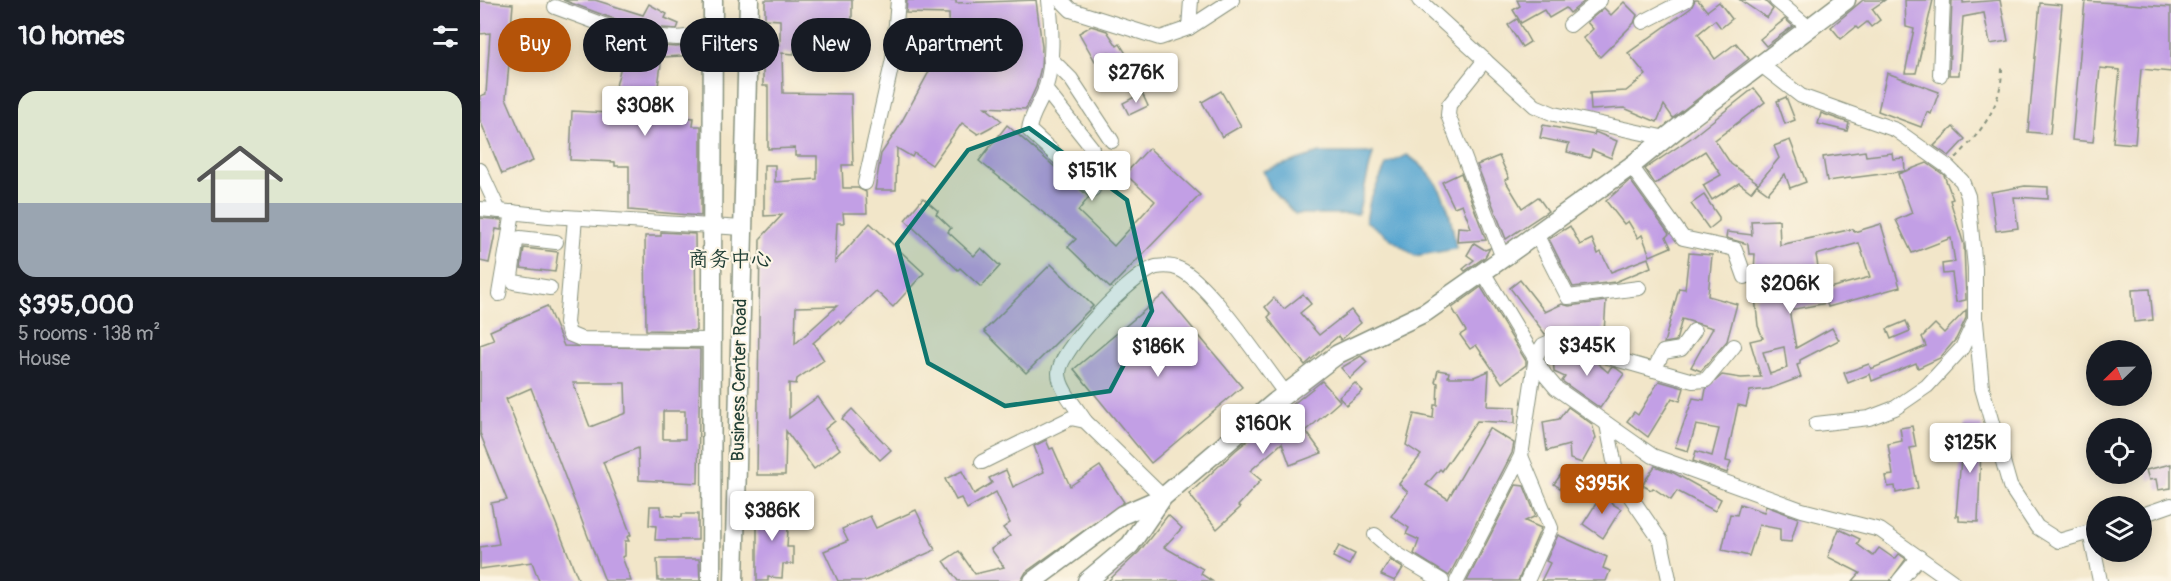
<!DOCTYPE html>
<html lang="en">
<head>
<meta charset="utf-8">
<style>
	:root { --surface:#171b24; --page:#242831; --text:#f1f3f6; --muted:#9ea1a6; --accent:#b45309 }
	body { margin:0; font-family:Pangolin,"LXGW WenKai TC",sans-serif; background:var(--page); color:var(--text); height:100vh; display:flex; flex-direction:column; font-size:22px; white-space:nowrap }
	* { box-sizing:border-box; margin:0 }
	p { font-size:20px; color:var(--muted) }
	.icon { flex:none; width:33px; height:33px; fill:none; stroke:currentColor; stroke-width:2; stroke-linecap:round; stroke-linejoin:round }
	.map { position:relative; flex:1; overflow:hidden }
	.details { display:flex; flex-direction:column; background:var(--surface); width:480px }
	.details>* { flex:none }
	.top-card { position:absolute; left:18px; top:18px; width:570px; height:54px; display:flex; gap:12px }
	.needle { width:39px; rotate:247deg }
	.fabs { position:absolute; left:1606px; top:340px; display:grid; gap:12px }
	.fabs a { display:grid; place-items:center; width:66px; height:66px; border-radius:50%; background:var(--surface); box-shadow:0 3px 15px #0003; font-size:30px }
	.price { position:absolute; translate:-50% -51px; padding:0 14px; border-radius:6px; background:#fff; color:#222; font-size:20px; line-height:39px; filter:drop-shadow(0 2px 3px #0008) }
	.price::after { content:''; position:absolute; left:50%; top:36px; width:18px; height:14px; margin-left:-9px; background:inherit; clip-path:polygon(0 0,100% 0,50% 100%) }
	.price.current { background:var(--accent); color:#fff }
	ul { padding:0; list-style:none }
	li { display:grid; align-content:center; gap:12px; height:318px; padding:0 18px }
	li span { display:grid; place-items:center; height:186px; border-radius:18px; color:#555 }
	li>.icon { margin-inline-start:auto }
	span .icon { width:108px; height:108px; fill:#fffc; stroke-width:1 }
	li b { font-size:26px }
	h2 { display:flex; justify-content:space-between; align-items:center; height:72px; padding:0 18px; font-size:26px }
	.pill { padding:0 21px; border-radius:27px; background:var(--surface); box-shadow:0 3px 15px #0003; font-size:21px; line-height:54px }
	.pill.current { background:var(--accent); color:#fff }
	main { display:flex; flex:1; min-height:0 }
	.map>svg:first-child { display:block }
</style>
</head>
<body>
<main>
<section class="details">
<h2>10 homes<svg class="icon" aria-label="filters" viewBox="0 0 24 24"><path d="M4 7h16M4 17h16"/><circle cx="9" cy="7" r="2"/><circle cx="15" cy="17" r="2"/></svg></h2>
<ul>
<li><span style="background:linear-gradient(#dfe7d0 60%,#9aa5b1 0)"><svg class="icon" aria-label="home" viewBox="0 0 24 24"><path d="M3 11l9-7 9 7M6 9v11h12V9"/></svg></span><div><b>$395,000</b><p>5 rooms · 138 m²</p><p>House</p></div></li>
</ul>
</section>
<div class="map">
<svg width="1691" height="581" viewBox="0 0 1691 581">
	<rect width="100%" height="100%" fill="#fcf5e5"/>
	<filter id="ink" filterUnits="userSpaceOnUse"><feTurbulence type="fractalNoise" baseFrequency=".0167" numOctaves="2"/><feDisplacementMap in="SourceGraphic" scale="12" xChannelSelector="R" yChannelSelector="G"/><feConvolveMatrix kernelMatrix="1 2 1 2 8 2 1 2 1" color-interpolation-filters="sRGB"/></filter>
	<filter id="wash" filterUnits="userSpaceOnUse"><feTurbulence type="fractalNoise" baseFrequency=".008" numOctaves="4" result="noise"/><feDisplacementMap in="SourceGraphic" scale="24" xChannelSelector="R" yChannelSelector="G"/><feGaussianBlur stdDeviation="1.35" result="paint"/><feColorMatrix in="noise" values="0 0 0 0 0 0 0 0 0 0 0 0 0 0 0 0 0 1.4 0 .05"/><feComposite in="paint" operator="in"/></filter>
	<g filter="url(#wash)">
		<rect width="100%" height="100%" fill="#f2e6c9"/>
		<g fill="#56a5d0" stroke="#3a7182" stroke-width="1.5">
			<polygon points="839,153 893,153 878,214 815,214 791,189 783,171"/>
			<path d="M 927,155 C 962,177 971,210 976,249 L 935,256 L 886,221 L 890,200 L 906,165 Z"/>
		</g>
		<g id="blocks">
			<g fill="#c29fe5" fill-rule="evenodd">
				<polygon points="83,0 115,0 163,15 169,4 187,14 185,18 199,24 197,29 153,26"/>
				<path d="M 285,0 L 372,0 L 372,37 L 316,37 L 314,54 L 302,53 L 303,93 L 371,94 L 373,165 L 362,165 L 363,188 L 378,188 L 386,192 L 387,213 L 363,213 L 364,223 L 357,223 L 355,262 L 390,223 L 444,273 L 413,307 L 396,291 L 361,324 L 358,321 L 333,343 L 344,360 L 317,379 L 316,384 L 309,383 L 309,418 L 338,397 L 355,421 L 345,429 L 360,449 L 334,469 L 306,431 L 305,475 L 277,475 L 280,239 L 302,215 L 284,216 L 284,165 L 295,165 L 295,182 L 337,179 L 337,156 L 315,156 L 315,148 L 288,149 L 288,86 L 283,86 L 283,57 L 289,57 L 289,45 L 300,45 L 300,20 L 285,19 ZM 357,306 L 315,344 L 316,307 Z"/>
				<polygon points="427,0 476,0 476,3 556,0 562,47 561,67 556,87 546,109 505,107 522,121 498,134 482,123 452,165 434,153 432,157 417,148 416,190 395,190 401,154 417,130 456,59 464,63 470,46 469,14 426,13"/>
				<polygon points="1037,0 1106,0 1090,13 1086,8 1069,18 1064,10 1041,23 1033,10 1040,6"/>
				<polygon points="1215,0 1218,0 1227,11 1239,2 1252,19 1241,28 1235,20 1218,34 1235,59 1256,43 1269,59 1193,118 1184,105 1177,122 1144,108 1111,110 1110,93 1146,91 1166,75 1148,53 1211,8"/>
				<polygon points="1260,0 1284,0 1293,9 1287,18"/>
				<polygon points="1383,0 1405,0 1392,9 1400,20 1391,27 1387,22 1378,29 1376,27 1361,39 1351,27"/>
				<polygon points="1425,0 1453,0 1436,73 1425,73 1434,29 1426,27"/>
				<polygon points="1472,0 1483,0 1483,3 1520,0 1528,41 1510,44 1504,13 1483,17 1479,75 1469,75"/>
				<polygon points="0,1 33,4 31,28 60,31 56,67 29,63 26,98 53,161 22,174 0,120 0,96 6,94 10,33 0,34"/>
				<polygon points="1605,1 1691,7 1691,72 1661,69 1655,144 1633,142 1640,70 1620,68 1613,142 1592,140"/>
				<polygon points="1144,2 1157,15 1154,23 1120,57 1103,38 1113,29 1107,22 1124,8 1131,15"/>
				<polygon points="1560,3 1582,5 1570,134 1548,132"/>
				<polygon points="1037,19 1050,42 1042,47 1028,25"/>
				<polygon points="1305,19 1313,26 1286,46 1280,39"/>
				<polygon points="611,26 627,31 637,46 640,44 662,79 650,87 629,52 615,61 599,33"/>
				<polygon points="147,43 196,47 222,44 222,55 182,57 174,116 214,118 213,126 221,126 221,216 149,210 149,166 135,166 135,162 90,160 92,111 129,113"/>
				<polygon points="1407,73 1459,92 1451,114 1447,112 1441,127 1398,111"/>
				<polygon points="1274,88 1285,102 1235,140 1251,164 1278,183 1271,192 1259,183 1232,200 1223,185 1241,175 1225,151 1175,184 1165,169 1211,138"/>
				<polygon points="741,91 761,126 742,137 722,102"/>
				<polygon points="662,93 668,106 649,115 643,103"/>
				<polygon points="1306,97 1315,120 1305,124 1297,101"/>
				<polygon points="1341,113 1369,123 1367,131 1338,124"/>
				<polygon points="527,125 609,197 598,211 634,246 675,201 645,174 669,148 720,195 630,288 588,247 596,239 499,161"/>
				<polygon points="1063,125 1114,135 1115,132 1137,141 1131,158 1112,150 1110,158 1087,152 1089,144 1060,138"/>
				<polygon points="1473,127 1485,139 1469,156 1454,146"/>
				<polygon points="1310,140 1326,182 1310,188 1305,174 1288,193 1277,185 1299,158 1294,146"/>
				<polygon points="1385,151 1386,156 1412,153 1413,159 1424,158 1425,171 1347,181 1343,157"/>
				<polygon points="1019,156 1029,178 1025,180 1042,208 1058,197 1068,211 1026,239 997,165"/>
				<polygon points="1447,163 1464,175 1473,199 1470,200 1484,245 1486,300 1476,302 1472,273 1463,274 1462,264 1475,262 1471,238 1432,253 1416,220 1432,213 1418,174"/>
				<polygon points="981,173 1006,240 977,242 978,227 991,228 982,204 974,207 962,182"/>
				<polygon points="1150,180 1189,234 1186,237 1191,247 1170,256 1162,235 1158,238 1148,221 1144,224 1126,201"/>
				<polygon points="1545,186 1568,187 1568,199 1534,197 1538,228 1516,231 1511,192"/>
				<polygon points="1224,195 1239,217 1239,221 1229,229 1211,204"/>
				<polygon points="443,198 458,211 456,214 471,228 468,232 494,256 501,248 520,266 501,287 480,268 478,270 425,220"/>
				<polygon points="0,218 22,220 21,230 16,229 9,263 0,261"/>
				<path d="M 1299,220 L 1300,245 L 1373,229 L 1374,232 L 1401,224 L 1420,287 L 1348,307 L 1347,303 L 1309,310 L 1316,348 L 1352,328 L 1359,340 L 1320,360 L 1320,364 L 1317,365 L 1321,377 L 1289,389 L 1270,391 L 1266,407 L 1258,405 L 1246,461 L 1251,462 L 1247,473 L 1213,461 L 1216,451 L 1232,456 L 1239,429 L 1216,425 L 1208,451 L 1195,447 L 1213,398 L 1224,400 L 1226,389 L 1242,375 L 1261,378 L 1281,377 L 1270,341 L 1283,338 L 1278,326 L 1275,297 L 1288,295 L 1285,272 L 1274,272 L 1275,254 L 1269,254 L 1268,244 L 1246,238 L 1247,232 L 1272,235 L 1271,221 ZM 1379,243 L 1390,277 L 1342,290 L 1336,255 ZM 1304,347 L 1307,368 L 1290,374 L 1283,352 Z"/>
				<polygon points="1090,226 1100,245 1112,239 1118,254 1121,252 1131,272 1168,258 1171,267 1135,282 1093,287 1069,239"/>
				<polygon points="181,232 215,234 216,331 166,330 165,236 181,236"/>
				<polygon points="994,243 1005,250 1010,248 1005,257 985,271 983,269 994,260 987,255"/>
				<polygon points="44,248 78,252 75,272 41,268"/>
				<polygon points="1209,253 1232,255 1228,296 1257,304 1247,341 1221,371 1211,367 1233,328 1202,319 1196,341 1184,343 1199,288 1205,289"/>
				<polygon points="571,264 613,306 546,373 504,331"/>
				<polygon points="1040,280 1065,312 1082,304 1089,306 1126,301 1124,333 1120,333 1119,344 1074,332 1065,334 1030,288"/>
				<polygon points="1001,287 1046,361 1046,365 1022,383 996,345 990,349 980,335 986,331 972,308"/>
				<polygon points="1670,289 1673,320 1654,322 1652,290"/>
				<polygon points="684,294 762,387 671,463 594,369"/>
				<polygon points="823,294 831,304 820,313 839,335 871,310 881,323 861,340 858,336 825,365 794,326 788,317 791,314 785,307 794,298 804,309"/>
				<path d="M 67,306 L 84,346 L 220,349 L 218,483 L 159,480 L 158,448 L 123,462 L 151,535 L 147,537 L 149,541 L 145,541 L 145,556 L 142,557 L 151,581 L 125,581 L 51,388 L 26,399 L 99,581 L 59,581 L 52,562 L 0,569 L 0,547 L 19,544 L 11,503 L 27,500 L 0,433 L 0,345 L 14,340 L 10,331 ZM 93,383 L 145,383 L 146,413 L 110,427 ZM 183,411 L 205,411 L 205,439 L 183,439 Z"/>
				<polygon points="1486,310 1486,318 1476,339 1460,358 1438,368 1436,363 1392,381 1390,374 1368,383 1364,373 1389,364 1391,369 1446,346 1442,337 1455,324 1464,333"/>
				<polygon points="1426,321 1430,331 1411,339 1407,329"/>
				<polygon points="1073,351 1117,363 1128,372 1131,367 1136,368 1144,374 1120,408 1082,381 1085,377 1074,372"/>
				<polygon points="881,356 887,362 870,378 861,368"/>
				<polygon points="958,370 969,372 968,377 994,377 1009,371 1007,406 1035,407 1035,423 997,421 962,471 960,469 946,485 968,499 1009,428 1034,443 1032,453 969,576 934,554 939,540 926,534 929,528 911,516 928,492 919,484 941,455 926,445 934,414 953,418 954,405 957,405 958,383 955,382"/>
				<polygon points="842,381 860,401 826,431 842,453 810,465 802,443 770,471 781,480 758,506 760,508 737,529 709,494 756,450"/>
				<polygon points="1179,381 1204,388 1200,401 1192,398 1168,437 1147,421 1154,412 1158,415"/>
				<polygon points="875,383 883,391 866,405 859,397"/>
				<polygon points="1088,407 1112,424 1116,438 1102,463 1090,459 1089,445 1067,451 1063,422 1079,419"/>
				<polygon points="372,409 411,450 400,460 362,419"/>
				<polygon points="1484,424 1502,425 1498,522 1479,521 1479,516 1476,516"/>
				<polygon points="1432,426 1436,447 1430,448 1438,488 1416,493 1415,486 1408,487 1406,476 1413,475 1408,444 1422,441 1420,428"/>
				<polygon points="566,440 570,449 573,448 590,486 620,466 644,502 546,572 541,581 478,581 464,561 479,551 495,574 524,567 511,549 530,536 523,528 530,523 516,492 487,509 481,498 476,500 465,479 482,471 494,494 512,483 509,478 526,470 533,487 564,472 554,446"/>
				<polygon points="1691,464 1691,488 1678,490 1676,479 1669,480 1666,470"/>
				<polygon points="1175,466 1194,473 1241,499 1235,511 1197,491 1191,500 1173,488 1171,490 1162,485"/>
				<polygon points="1084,470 1098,480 1089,494 1074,484"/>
				<polygon points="1036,485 1044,486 1056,516 1045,521 1061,528 1038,581 987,581"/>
				<polygon points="1124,491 1134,498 1131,503 1141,509 1123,538 1103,524"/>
				<polygon points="277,503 292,503 292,510 309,511 307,547 313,547 313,564 303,564 302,578 288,577 288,581 277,581"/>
				<polygon points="1260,504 1284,512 1286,506 1318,518 1311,542 1300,541 1300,529 1279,525 1269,556 1242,550 1250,514 1257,515"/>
				<polygon points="170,506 181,506 181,515 202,517 202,514 218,514 218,540 175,540 176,526 169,525"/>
				<polygon points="436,510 455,550 386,581 358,581 344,551 368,541 362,529 390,516 396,528"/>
				<polygon points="688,515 702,528 684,547 723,569 721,574 732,581 628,581 659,552"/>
				<polygon points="1359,529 1380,539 1377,544 1393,556 1399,548 1415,559 1419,554 1426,559 1410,581 1373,581 1380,573 1348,557"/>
				<polygon points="1078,535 1127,557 1123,568 1130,571 1126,581 1061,581 1070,563 1066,561"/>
				<polygon points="859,546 875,554 869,565 853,557"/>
				<polygon points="177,559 219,559 220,581 178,581"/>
				<polygon points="910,560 923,568 915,581 901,575"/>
			</g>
		</g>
	</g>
	<g filter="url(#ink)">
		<use href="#blocks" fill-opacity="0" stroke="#88927e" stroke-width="1.5"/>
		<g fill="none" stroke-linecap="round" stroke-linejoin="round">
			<g stroke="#88927e" stroke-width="16">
				<g id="minor">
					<path d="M 569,0 C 572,29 574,62 565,90 C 560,104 550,116 549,130 L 613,189"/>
					<polyline points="581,0 591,10 680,38 709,28 752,0"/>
					<polyline points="939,0 1055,106 1074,114 1186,138"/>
					<polyline points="1296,0 1328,27"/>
					<polyline points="75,7 151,35 197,38 233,34"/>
					<polyline points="1163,22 1206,0"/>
					<polyline points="1090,25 1120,0"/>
					<polyline points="709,28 711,0"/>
					<polyline points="571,59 591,79 632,141"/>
					<polyline points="1005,60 969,105 968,115 1023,258"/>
					<polyline points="1280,64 1321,96 1416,130 1468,167 1482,181 1488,196 1495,268 1495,320 1482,348 1447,386 1415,408 1389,418 1336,424"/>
					<polyline points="1460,75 1463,0"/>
					<polyline points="565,89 612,148"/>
					<polyline points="1151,166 1203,238 1255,249 1265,277"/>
					<polyline points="0,170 19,211"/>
					<polyline points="385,183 413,59 418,0"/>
					<polyline points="0,209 69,216 263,228"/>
					<polyline points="95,218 86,323 89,334 101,339 232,340"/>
					<polyline points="1056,234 1088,297 1159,288"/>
					<polyline points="34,257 36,242 40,238 76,242"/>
					<polyline points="33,262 31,277 34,282 70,288"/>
					<polyline points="1003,272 1065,375 1076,388 1173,456 1322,510 1400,530 1472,581"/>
					<polyline points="19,294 33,212"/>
					<polyline points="1496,322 1502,388 1530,486 1557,527 1579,541 1610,532 1620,581"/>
					<polyline points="1174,370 1183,352 1201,349 1214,331"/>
					<path d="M 605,421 C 597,408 579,389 579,373 C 579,349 654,273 676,267 C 683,266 693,266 699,269 C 728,281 784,366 806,394"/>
					<polyline points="1127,424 1137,477 1181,541 1189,579"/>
					<polyline points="1041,456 1071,528 1047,581"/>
					<polyline points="502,462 591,418 605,421 683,497"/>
					<polyline points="1662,515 1691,505"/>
					<polyline points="895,535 917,554 962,581"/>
					<polyline points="977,581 1041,456 1056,356 1063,345 1072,341 1213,381 1226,380 1254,346"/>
					<polyline points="1419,581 1439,557"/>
				</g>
			</g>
			<g stroke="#88927e" stroke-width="21">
				<g id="major">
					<polyline points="231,581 233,0"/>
					<polyline points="254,581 269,0"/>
					<polyline points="553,581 642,515 681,498"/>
					<polyline points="607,581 650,545 683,497 795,402 858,354 946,312 1023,258 1151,166 1213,116 1366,0"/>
				</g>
			</g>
			<path stroke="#88927e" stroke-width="2" stroke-dasharray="4.5 4.5" stroke-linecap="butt" d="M 1476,158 C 1501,132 1522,106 1522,68"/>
			<use href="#minor" stroke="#fff" stroke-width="14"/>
			<use href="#major" stroke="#fff" stroke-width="18"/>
		</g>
	</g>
	<path fill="#0f766e" fill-opacity="0.2" stroke="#0f766e" stroke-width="4.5" stroke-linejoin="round" d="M 549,128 L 647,200 L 672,311 L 630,391 L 525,406 L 448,363 L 417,244 L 488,150 Z"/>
	<g text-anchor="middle" stroke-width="4.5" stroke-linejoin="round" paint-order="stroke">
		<g font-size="18" fill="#1f3d34" stroke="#fcf5e5">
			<text transform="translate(259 380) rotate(-89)" y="6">Business Center Road</text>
		</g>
		<g font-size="21" fill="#1f3d34" stroke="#fcf5e5">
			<text x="250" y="266">商务中心</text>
		</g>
	</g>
</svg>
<div class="fabs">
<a><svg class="needle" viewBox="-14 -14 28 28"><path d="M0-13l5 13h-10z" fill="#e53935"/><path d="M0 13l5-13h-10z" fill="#9ea1a6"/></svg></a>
<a><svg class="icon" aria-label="locate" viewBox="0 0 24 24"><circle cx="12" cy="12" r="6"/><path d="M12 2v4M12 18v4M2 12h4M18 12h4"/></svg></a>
<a><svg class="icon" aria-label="layers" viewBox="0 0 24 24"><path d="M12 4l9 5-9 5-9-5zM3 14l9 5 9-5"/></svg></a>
</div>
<b class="price" style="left:656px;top:104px">$276K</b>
<b class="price" style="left:165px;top:137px">$308K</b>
<b class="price" style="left:612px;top:202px">$151K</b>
<b class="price" style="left:1310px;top:315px">$206K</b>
<b class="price" style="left:1107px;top:377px">$345K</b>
<b class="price" style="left:678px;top:378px">$186K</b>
<b class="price" style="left:783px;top:455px">$160K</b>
<b class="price" style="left:1490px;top:474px">$125K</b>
<b class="price current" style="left:1122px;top:515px">$395K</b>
<b class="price" style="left:292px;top:542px">$386K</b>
<div class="top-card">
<a class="pill current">Buy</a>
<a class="pill">Rent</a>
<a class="pill">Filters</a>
<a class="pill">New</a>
<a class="pill">Apartment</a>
</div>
</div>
</main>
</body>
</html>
